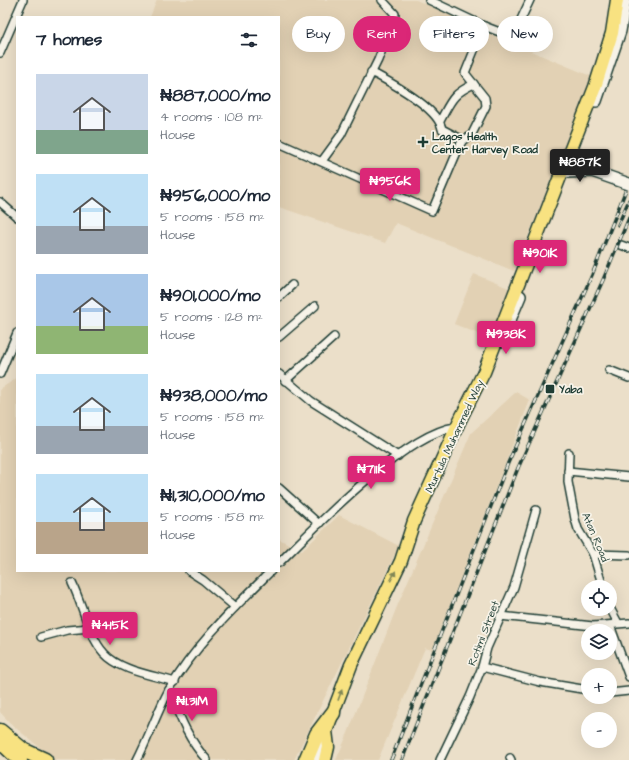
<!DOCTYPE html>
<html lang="en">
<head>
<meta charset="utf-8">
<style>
	:root { --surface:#fff; --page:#f2f2f3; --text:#1f2937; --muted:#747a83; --accent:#db2777 }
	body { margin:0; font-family:"Architects Daughter",sans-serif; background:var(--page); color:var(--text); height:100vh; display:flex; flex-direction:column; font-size:15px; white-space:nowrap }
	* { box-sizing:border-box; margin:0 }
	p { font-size:13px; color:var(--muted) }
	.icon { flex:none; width:22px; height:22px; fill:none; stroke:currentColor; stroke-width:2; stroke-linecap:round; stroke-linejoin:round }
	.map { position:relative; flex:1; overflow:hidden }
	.sheet { position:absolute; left:16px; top:16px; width:264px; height:556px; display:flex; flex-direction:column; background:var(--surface); border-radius:0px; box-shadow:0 4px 16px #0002 }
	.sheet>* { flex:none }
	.top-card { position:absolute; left:292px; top:16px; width:277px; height:36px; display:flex; gap:8px }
	.fabs { position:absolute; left:581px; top:580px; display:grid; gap:8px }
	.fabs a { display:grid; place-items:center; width:36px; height:36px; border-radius:50%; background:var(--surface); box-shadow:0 4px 16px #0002; font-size:20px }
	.price { position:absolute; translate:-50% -34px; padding:0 9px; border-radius:4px; background:var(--accent); color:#fff; font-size:13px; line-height:26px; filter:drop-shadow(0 1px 2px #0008) }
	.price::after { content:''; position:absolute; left:50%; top:24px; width:12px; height:9px; margin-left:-6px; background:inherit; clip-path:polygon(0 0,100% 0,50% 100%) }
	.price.selected { background:#222; color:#fff }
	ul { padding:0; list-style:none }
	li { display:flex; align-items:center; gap:12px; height:100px; padding:0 20px }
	li span { display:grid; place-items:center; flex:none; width:112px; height:80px; border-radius:0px; color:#555 }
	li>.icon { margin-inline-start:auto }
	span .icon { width:48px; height:48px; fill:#fffc; stroke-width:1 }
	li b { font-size:17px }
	h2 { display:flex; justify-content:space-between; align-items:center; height:48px; padding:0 20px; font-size:17px }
	.pill { padding:0 14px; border-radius:18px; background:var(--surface); box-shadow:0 4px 16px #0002; font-size:14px; line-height:36px }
	.pill.selected { background:var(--accent); color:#fff }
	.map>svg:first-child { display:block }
</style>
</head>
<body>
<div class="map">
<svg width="629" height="760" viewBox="0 0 629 760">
	<rect width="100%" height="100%" fill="#ebdfc9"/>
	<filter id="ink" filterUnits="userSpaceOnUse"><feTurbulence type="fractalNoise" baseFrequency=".025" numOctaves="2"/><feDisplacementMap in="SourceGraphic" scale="8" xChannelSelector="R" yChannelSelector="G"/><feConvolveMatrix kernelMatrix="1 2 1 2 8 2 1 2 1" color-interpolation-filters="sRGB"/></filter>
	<g filter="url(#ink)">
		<g fill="#e2d1b4">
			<polygon points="157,0 416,0 480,27 480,30 593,77 514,271 396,223 385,243 279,207 279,17 150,17"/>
			<polygon points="474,274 511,289 491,339 454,324"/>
			<polygon points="17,378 17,571 279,571 279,539 302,551 339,515 399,546 294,760 55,760 11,724 0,712 0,389"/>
			<polygon points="516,392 530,400 432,650 425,648 378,760 336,760 348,733 396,609 471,433"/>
		</g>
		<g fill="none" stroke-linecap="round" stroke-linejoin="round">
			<g stroke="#1f3d34" stroke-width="10">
				<g id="street">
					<polyline points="429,0 484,26 510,36 516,30 530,0"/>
					<polyline points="0,53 23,0"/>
					<path d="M 371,72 C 390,82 438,108 442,129 L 463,140"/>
					<path d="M 440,121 C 451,101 452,94 474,84"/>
					<polyline points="279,143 432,211 460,145 463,140 471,136 486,106 485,98 465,73 484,26"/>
					<polyline points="322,161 341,135 378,60 394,19 395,14 382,0"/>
					<polyline points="0,202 17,217"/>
					<polyline points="621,245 629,248"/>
					<polyline points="279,297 292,285"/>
					<polyline points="279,337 315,306"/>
					<polyline points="609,370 629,378"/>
					<polyline points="0,374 17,333"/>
					<polyline points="279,374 311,401 398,456"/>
					<polyline points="285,381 334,337"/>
					<polyline points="569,453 568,482 575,519 578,529 593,554 603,587"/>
					<polyline points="568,471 629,477"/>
					<polyline points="279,488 319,524"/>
					<polyline points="593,554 629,555"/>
					<path d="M 279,563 C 316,526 405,434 455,427 L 457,425"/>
					<polyline points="189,571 203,580 235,607"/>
					<path d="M 72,583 C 82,603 89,637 104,653 C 120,671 153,675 175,682"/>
					<polyline points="610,608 618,623"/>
					<polyline points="500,616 593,626 629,623"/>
					<polyline points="610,625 629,677"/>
					<polyline points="41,637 67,630 90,628"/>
					<polyline points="482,667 540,682 588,690"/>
					<path d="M 169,690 C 179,715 188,740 207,760"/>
					<polyline points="610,693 629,691"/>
					<polyline points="510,758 511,760"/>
					<path d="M 137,760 C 149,737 157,712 169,690 C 195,645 235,607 271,571"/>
					<polyline points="440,760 470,697 482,667 487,648 514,587 536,510"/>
				</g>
			</g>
			<g stroke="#1f3d34" stroke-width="14">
				<g id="secondary">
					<polyline points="596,101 620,31 625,0"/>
					<polyline points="576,153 592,171"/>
					<polyline points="568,172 592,171"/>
					<polyline points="501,341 520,296"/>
					<polyline points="315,760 326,731"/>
				</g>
			</g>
			<g stroke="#1f3d34" stroke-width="15">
				<polyline id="primary" points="325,760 328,747 326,731 351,665 401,561 414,521 459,422 484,372 595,87 612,33 617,0"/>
			</g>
			<g stroke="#1f3d34" stroke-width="17">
				<g id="highway">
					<polyline points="0,731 23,750 45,760"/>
					<polyline points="2,743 20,760"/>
					<polyline points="306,760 317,734 333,713"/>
				</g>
			</g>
			<use href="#street" stroke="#f7f3e8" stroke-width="7"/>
			<use href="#secondary" stroke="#f7f3e8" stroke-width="11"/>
			<use href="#primary" stroke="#f8e281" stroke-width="12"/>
			<use href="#highway" stroke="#f8e281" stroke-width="14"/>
			<g stroke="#1f3d34" stroke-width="3.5">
				<g id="rail">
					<polyline points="618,225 629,200"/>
					<polyline points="391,760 508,463 592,275 629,182"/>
					<polyline points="402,760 518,468 603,280 629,218"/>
				</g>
			</g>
			<use href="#rail" stroke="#f7f3e8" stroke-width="2" stroke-dasharray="6" stroke-linecap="butt"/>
			<g stroke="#1f3d34" stroke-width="14" stroke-linecap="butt">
				<polyline id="secondary-bridge" points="592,171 629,184"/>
			</g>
			<use href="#secondary-bridge" stroke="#f7f3e8" stroke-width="11"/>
		</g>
		<defs><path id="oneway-solid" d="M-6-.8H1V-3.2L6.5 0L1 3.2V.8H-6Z"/></defs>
		<g fill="#818757">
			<use href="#oneway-solid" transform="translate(393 576) rotate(-63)"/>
			<use href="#oneway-solid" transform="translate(340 695) rotate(-70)"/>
		</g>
	</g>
	<g fill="#1f3d34" stroke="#f7f3e8" stroke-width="1.5">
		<path d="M421 136h4v4h4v4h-4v4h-4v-4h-4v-4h4z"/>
		<rect x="545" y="384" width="10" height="10" rx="2"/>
	</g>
	<g text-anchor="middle" stroke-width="3.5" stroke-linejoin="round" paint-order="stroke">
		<g font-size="11" font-weight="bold" fill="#1f3d34" stroke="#f7f3e8" text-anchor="start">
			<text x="432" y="140">Lagos Health<tspan x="432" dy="13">Center Harvey Road</tspan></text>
			<text x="559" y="393">Yaba</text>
		</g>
		<g font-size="11" fill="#1f3d34" stroke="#f7f3e8">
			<text transform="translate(454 436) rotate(-65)" y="4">Murtula Muhammed Way</text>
			<text transform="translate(596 537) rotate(67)" y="4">Atan Road</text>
			<text transform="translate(483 633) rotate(-69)" y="4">Rotimi Street</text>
		</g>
	</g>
</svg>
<div class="fabs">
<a><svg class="icon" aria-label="locate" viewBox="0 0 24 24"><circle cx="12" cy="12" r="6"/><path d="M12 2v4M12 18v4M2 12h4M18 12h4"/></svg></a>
<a><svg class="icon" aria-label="layers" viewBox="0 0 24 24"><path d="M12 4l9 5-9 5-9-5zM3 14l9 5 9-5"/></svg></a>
<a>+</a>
<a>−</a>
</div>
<b class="price selected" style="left:580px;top:183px">₦887K</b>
<b class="price" style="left:390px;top:202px">₦956K</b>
<b class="price" style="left:540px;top:274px">₦901K</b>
<b class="price" style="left:506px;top:355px">₦938K</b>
<b class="price" style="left:371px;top:490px">₦711K</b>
<b class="price" style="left:110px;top:646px">₦415K</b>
<b class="price" style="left:192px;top:722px">₦1.31M</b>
<div class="top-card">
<a class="pill">Buy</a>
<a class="pill selected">Rent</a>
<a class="pill">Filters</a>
<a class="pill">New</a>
</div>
<section class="sheet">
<h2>7 homes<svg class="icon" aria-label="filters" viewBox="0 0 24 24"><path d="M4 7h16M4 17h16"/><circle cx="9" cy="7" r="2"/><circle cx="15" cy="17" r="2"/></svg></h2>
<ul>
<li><span style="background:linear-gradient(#c9d6e8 70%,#7fa58c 0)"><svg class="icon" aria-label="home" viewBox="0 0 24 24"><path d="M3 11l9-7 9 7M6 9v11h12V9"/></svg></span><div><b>₦887,000/mo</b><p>4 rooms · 108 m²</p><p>House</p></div></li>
<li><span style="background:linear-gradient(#bfe0f5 65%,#9aa5b1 0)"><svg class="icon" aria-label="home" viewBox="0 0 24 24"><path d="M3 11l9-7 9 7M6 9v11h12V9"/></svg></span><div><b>₦956,000/mo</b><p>5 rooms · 158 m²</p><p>House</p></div></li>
<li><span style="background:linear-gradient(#a9c7e8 65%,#8fb573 0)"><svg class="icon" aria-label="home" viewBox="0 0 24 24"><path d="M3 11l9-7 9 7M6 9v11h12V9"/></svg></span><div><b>₦901,000/mo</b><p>5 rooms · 128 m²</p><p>House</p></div></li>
<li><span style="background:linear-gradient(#bfe0f5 65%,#9aa5b1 0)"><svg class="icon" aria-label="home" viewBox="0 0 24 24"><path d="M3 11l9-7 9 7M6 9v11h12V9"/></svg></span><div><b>₦938,000/mo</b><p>5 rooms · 158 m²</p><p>House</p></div></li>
<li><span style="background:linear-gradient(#bfe0f5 60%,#b9a48a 0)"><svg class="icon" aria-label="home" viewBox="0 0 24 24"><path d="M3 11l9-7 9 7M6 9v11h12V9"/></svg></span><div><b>₦1,310,000/mo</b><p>5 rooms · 158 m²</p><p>House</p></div></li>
</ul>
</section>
</div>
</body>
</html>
